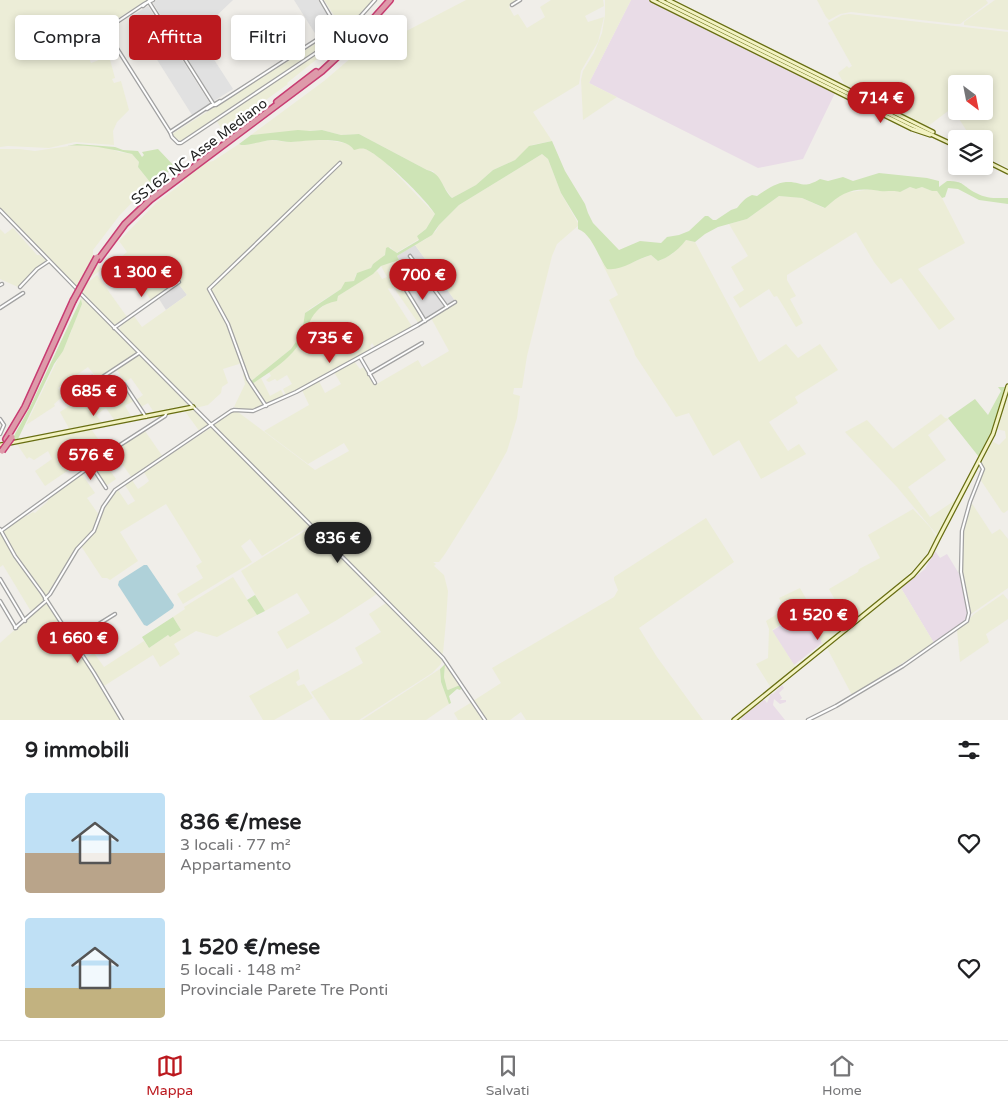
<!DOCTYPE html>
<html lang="it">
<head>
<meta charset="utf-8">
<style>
	:root { --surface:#fff; --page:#f6f6f6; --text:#202124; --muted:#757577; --line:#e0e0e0; --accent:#bb181e }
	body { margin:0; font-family:"Varela Round",sans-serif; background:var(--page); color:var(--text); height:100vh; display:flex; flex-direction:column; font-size:19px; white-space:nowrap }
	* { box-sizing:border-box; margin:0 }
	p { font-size:16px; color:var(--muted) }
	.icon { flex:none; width:28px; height:28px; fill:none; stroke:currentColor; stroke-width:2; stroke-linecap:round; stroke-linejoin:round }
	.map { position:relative; height:720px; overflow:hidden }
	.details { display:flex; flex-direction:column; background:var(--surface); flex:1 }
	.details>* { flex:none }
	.banner { position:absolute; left:15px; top:15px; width:500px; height:45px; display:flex; gap:10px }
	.needle { width:32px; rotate:148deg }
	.controls { position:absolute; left:948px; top:75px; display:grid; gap:10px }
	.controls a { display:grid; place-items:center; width:45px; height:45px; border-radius:5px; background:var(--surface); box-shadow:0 2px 8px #0003; font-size:25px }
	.price { position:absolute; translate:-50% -42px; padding:0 11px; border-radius:18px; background:var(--accent); color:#fff; font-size:16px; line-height:32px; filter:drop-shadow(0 1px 2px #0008) }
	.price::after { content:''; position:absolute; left:50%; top:30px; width:15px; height:11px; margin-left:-8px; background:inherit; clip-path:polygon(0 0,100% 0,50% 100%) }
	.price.current { background:#222; color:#fff }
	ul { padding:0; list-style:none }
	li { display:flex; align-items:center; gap:15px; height:125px; padding:0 25px }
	li span { display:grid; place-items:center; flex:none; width:140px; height:100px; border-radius:5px; color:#555 }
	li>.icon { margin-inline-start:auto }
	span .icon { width:60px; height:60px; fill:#fffc; stroke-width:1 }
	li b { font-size:21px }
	h2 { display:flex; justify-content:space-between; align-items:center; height:60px; padding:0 25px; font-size:21px }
	.chip { padding:0 18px; border-radius:5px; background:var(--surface); box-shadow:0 2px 8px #0003; font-size:18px; line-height:45px }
	.chip.current { background:var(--accent); color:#fff }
	.menu { display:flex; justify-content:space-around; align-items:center; height:70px; border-top:1px solid var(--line); background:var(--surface); font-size:14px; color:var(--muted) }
	.menu a { display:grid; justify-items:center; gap:2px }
	.menu .current { color:var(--accent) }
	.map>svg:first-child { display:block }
</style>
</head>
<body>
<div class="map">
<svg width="1008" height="720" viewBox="0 0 1008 720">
	<rect width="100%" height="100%" fill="#f0eee9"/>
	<g fill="#dfdede">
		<polygon points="415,245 456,302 425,322 400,279 405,272 397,256"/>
		<polygon points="179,284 187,295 166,310 159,299"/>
	</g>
	<g fill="#e9dce7">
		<polygon points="631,0 650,0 835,93 803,159 758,168 589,83"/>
		<polygon points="935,551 940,558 947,554 961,577 968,613 968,618 961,624 934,643 901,588 925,569"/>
		<polygon points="809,607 822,643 794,665 772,631"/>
		<polygon points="782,685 784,688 779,693 782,698 780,700 786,700 786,702 780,704 774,699 773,705 785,720 742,720 740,717 764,699 767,703 771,693 773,694"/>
	</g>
	<g fill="#ecedd7" fill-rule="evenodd">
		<polygon points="0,0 147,0 103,28 99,28 96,26 79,33 91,63 109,56 115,78 112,79 114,83 121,81 129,110 117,122 113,131 114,145 75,142 49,148 8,146 0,147"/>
		<polygon points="324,0 374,0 361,14 341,26"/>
		<polygon points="466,0 515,0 516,2 509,7 514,16 518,14 527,28 545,17 540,7 551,0 603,0 604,6 585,16 588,22 604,17 598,42 581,71 579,84 533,112 552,141 532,145 515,160 493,170 476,185 452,198 433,171 427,170 359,134 341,135 322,130 251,135 324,81 352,57 373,34 377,34 386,30 391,39"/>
		<polygon points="605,0 631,0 589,83 617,97 583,120 581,80 583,71 594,53 602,33 605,15"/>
		<polygon points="817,0 986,0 988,3 960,24 956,24 851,12 840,14 829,20 826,17"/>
		<polygon points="995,0 1008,0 1008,30 964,25 964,22"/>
		<path d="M 849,14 L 1008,32 L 1008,168 L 984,156 L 984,139 L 972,139 L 952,108 L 927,127 L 845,85 L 838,73 L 847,66 L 849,68 L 852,66 L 828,23 L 842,15 ZM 956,84 L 984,84 L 984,111 L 956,111 Z"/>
		<polygon points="356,21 342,36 337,37 303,59 193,133 181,141 174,137 172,134 337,30"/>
		<polygon points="337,39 338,40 322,55 287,83 288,84 223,131 216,120"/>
		<polygon points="320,139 345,143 366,149 382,159 435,214 426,229 417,236 419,239 396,253 390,247 381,260 373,264 371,268 356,274 354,281 346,282 341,289 311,308 305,313 302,333 291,349 250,382 228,324 210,289 209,292 225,321 242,363 223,369 228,383 222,387 221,393 208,405 195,408 119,332 119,329 123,323 134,316 142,327 187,295 177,282 151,300 121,257 127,252 119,241 156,203 184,182 185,176 202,164 213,161 239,144 241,145 271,140 288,142"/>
		<polygon points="76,145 106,147 119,152 132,154 139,162 138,167 151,183 150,186 139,195 119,216 93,250 93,258 102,269 77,288 0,210 0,149 19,149 35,151"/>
		<polygon points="542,154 548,159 561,193 579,225 557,244 552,256 527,356 522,388 514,388 513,394 520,396 517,418 507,451 487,487 445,554 439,562 433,562 436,564 434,566 444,575 448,591 446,621 443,653 441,655 213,426 233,411 238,412 315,470 349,451 344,443 308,464 264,431 309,405 302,390 319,381 325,393 341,384 334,372 354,361 360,369 364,367 375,385 418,360 422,367 449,351 431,318 456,302 415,245 426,239 436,231 439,225 459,205"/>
		<polygon points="910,187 916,189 922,187 932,191 937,191 940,194 965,243 918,269 955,319 939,330 901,278 891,284 874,262 856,232 787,275 787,280 796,296 790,299 803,323 796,327 777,296 774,297 769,289 740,308 733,297 744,290 731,267 748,256 729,224 747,219 779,196 802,198 824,208 843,193 872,189 880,191 902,191"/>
		<polygon points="13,228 37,255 39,255 46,260 18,287 0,279 0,229 5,234"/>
		<polygon points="686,240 695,242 759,362 786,344 798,358 820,344 838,370 795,397 798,403 769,422 788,451 799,444 806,454 761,479 739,440 713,456 689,413 676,417 635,355 634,351 609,300 618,295 601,261 607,269 618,268 651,255 658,261 661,260 672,254"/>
		<polygon points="399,260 407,271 405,273 407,275 400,280 424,321 419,324 394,288 390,289 389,288 388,289 413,328 376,348 372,343 370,346 372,350 288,395 286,395 283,389 292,384 287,375 277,381 275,379 269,382 267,381 266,380 271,376 269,372 291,354 305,336 307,326 311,316 315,312 329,302 337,300 338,296 377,271 382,279 387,277 381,266"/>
		<polygon points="97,275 127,317 114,325 79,290"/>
		<polygon points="82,296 138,353 98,379 88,367 58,388 62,394 61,398 54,404 55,406 26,425 72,330 72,327 82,304 81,299"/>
		<polygon points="139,354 188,404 189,406 155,414 148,403 141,407 136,400 143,395 131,378 125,382 116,369"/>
		<polygon points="110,373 118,386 122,384 134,401 126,405 125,406 132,418 115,421 106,408 96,415 103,424 70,430 60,412 79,399 74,392 93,378 98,381"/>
		<polygon points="243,374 246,374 263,405 248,411 234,407 245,384"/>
		<polygon points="261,378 270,396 281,390 284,396 265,404 252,384"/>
		<polygon points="1008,389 1008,510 1004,513 1002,512 980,479 984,468 981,462 992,441 999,445 1006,438 1005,431 996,429"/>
		<polygon points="191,409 195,410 209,425 200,432 184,410"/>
		<polygon points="941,414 945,418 949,419 928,435 946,460 908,487 930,517 957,499 938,536 897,487 845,432 867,420 893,449"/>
		<polygon points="212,427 310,526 262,556 250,539 241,546 252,562 183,604 177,594 203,578 196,566 202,562 166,504 120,532 138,561 110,580 107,578 102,578 81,546 95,532 107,503 114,493 118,490 128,505 135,501 125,485 132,480 138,489 144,485 149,481 144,472"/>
		<polygon points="91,429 108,453 81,471 76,465 45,486 35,471 52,459 48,451 34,460 29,457 27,459 17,444"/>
		<polygon points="143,431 145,431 163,457 132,478 113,451"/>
		<polygon points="102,459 116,479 106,486 93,467 93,465"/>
		<polygon points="81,473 95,493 87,498 99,515 92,533 77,547 46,596 18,561 2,531 26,513 27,516 33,512 35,513 36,512 47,502 51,495"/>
		<polygon points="971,502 992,534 1000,529 1008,539 1008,588 971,614 970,614 962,573 963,531"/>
		<polygon points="913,509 930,527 937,538 923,559 900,583 825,645 822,643 808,607 772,630 796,668 771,688 756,664 768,658 769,629 766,621 785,609 779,598 800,588 813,611 835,600 829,589 858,572 859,569 880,558 868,535"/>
		<polygon points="706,518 734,562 639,628 657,657 703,720 526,720 521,712 510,720 486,720 473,701 501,683 492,668 614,597 618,590 614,580 614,577"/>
		<polygon points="311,527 377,594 337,620 287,649 277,632 310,613 297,593 265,611 241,571"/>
		<polygon points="0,531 14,558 36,585 45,599 32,613 3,565 0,567"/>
		<polygon points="233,577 257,615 217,637 196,631 174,644 180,654 160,667 153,655 104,686 86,658 94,653 104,667 144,641 149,648 168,635 169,636 181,630 173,617 185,609 184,607"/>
		<polygon points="901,588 934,643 852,695 827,648"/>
		<polygon points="1003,594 1008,600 1008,619 986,634 989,642 960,662 957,630 967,622 974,614"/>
		<polygon points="46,602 93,672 121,720 0,720 0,643"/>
		<polygon points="386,603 442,659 441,664 432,673 359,720 330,720 311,692 363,663 355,648 381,632 369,614"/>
		<polygon points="445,664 460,685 448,690 445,686 444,677"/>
		<polygon points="298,669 300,679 296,682 298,686 304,684 313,698 274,720 263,720 249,696"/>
		<polygon points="440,669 441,682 449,704 426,720 362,720"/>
		<polygon points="472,702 484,720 458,720 454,713"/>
	</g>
	<g fill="#cee4b6">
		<path d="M 298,130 L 310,131 L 322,130 L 341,135 L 359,134 L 427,170 C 442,173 442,189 452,198 L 476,185 L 493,170 L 515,160 L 529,146 L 552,141 L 565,171 L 585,204 L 588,213 L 593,223 L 619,250 L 640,241 L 661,243 L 667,237 L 679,235 L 689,231 L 705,216 L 708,216 L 713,220 L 716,220 L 731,210 L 737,208 C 741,203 745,198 752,195 L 757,196 C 766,190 775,183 786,182 C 802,181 802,190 820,179 L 828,181 L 843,177 L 853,181 L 879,173 L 927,178 L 939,181 L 939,187 L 947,181 C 965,181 962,186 976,193 C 987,199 996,198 1008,198 L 1008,204 L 979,200 L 958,189 L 948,188 L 945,197 L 942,198 L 937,191 L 932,191 L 922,187 L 916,189 L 910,187 L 900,192 C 893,190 887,192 880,191 C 854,187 844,191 825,208 L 802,198 L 779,196 L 747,219 L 718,227 L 705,234 L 695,242 L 686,240 C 679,249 670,257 658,261 L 651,255 C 636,259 622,271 607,269 C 598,257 592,234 578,229 L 578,221 L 561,193 L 548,159 L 542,154 L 459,205 L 439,225 L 432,235 L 397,256 L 399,260 L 381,266 L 373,274 L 338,296 L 337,301 C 306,306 310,334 293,352 C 282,364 266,375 252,384 L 250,382 L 291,349 L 302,333 L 305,313 L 341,289 L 345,282 L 354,281 L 357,273 L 371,268 L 373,264 L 385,255 L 386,248 L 388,247 L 397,253 L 419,240 L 417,236 L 426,229 L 435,214 C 427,200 380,154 365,149 C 361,148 358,149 354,150 C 345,135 307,141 291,142 C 285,142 278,140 272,140 C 261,141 251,145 241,145 L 239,144 L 251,135 Z"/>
		<path d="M 77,144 L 115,147 L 123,150 L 138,151 L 142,157 L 144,155 L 142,152 L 158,149 L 175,167 L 150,186 L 150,182 L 138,167 L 139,162 L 132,154 C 111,149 89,144 67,146 Z"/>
		<polygon points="81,299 82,304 63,351 54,364 17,441 11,441 29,409"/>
		<polygon points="998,387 1005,387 994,425 979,457 948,418 975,399 988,415 1001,391"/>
		<polygon points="255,595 265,611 257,615 247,600"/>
		<polygon points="173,617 181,630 170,637 168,635 149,648 142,637"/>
		<polygon points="445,664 444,677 447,689 448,690 460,685 462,688 460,690 457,689 449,696 451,703 449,704 441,682 440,669"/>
	</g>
	<g fill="#e1e1e1">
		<polygon points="157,0 233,0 213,19 195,30 233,89 214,101 153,3"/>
		<polygon points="294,0 318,0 332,23 316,35"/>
		<polygon points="148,6 209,102 209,104 192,115 130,17"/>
	</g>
	<polygon fill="#afd1d9" points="144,565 147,565 174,605 173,608 147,626 144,625 118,585 119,581"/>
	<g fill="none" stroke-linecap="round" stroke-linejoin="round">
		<g stroke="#a2a2a2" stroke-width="4.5">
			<g id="street">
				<polyline points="153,0 144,4 108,28 106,31 170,132 211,105 216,105 335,28"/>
				<polyline points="321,0 335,24"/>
				<polyline points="149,2 214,105"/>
				<polyline points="512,5 520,0"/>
				<polyline points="143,6 150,0"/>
				<polygon points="334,24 337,25 336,28 333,27"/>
				<polyline points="337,27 359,17"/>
				<polyline points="319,38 321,33 333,26"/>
				<polyline points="207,109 220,101"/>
				<polyline points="170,132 172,137 178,143 181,143 332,42 341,38 375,0"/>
				<polyline points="0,210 77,289"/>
				<polyline points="410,256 447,307"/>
				<polyline points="0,285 2,284"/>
				<polyline points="20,287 37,269 49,261"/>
				<polyline points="406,290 425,321"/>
				<polyline points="80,293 443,658 485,720"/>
				<polyline points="0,308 23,293"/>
				<polyline points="114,328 179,282"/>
				<polyline points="360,357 375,383"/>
				<polyline points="369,374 422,343"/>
				<polyline points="124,384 146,417"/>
				<polyline points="64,397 92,377 98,380 139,353"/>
				<polyline points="266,406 248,379 228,324 209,289 340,163"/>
				<polyline points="0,419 4,425 0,434"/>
				<polyline points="91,465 106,488"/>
				<polyline points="0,529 15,556 42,593 94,673 122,720"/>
				<polyline points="1,531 120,445 165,416 167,412"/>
				<polyline points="0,579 25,621"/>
				<polyline points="45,599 50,594 77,549 94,531 103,507 115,490 231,411 234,410 253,411 296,392 418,325 455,302"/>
				<polyline points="0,601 16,628"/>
				<polyline points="15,628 46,601"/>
				<polyline points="73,640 115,614"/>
				<polyline points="808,720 836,706 903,666 967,621 969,613 961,572 962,531 970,502 983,469 979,462"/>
			</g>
		</g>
		<g stroke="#686e12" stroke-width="5.5">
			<g id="secondary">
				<polyline points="652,0 912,129 930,135"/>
				<polyline points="660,0 909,124 956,146"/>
				<polyline points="668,0 933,132"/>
				<polyline points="984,160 1008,172"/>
				<polyline points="0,445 193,407"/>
				<polyline points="734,720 913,575 930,555 938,539 993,434 1008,386"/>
			</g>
		</g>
		<g stroke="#c83d72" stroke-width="8">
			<g id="highway">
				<polyline points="277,102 316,72"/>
				<polyline points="99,259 125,224 150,200 322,71 350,45 390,0"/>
				<polyline points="6,439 25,407 73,301"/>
			</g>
		</g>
		<use href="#street" stroke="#fff" stroke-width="2"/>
		<use href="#secondary" stroke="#f3f3c4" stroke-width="3"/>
		<use href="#highway" stroke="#de9aaa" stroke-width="5"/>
		<g stroke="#c83d72" stroke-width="8" stroke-linecap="butt">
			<g id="highway-bridge">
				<polyline points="73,301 97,257"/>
				<polyline points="2,451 12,437"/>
			</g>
		</g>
		<use href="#highway-bridge" stroke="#de9aaa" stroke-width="5"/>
	</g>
	<g text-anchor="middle" stroke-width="4.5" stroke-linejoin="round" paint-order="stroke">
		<g font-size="14" fill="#212121" stroke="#fff">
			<text transform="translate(199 151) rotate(-37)" y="5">SS162 NC Asse Mediano</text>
		</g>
	</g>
</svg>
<div class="controls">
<a><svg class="needle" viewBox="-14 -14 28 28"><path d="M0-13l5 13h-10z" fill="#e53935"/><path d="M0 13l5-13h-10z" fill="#757577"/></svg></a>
<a><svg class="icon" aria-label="layers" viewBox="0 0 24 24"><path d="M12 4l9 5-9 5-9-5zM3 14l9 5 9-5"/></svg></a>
</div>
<b class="price" style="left:881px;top:124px">714 €</b>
<b class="price" style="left:142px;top:298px">1 300 €</b>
<b class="price" style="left:423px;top:301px">700 €</b>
<b class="price" style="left:330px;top:364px">735 €</b>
<b class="price" style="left:94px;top:417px">685 €</b>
<b class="price" style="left:91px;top:481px">576 €</b>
<b class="price current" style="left:338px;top:564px">836 €</b>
<b class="price" style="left:818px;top:641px">1 520 €</b>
<b class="price" style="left:78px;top:664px">1 660 €</b>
<div class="banner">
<a class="chip">Compra</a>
<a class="chip current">Affitta</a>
<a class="chip">Filtri</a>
<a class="chip">Nuovo</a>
</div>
</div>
<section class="details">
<h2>9 immobili<svg class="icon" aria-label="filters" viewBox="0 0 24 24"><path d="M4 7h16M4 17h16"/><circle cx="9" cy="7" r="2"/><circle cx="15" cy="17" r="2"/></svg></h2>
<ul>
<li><span style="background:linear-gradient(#bfe0f5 60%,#b9a48a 0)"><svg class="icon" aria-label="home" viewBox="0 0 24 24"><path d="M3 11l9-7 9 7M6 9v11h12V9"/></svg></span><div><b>836 €/mese</b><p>3 locali · 77 m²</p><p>Appartamento</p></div><svg class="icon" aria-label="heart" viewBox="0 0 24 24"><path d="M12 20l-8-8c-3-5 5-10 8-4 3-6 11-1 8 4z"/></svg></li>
<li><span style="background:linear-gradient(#bfe0f5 70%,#c2b280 0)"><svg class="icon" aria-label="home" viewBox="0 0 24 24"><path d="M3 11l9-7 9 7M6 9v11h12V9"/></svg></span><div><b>1 520 €/mese</b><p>5 locali · 148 m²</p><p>Provinciale Parete Tre Ponti</p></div><svg class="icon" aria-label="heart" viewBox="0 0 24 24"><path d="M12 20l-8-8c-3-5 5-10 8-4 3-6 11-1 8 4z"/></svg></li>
</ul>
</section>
<nav class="menu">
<a class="current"><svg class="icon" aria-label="map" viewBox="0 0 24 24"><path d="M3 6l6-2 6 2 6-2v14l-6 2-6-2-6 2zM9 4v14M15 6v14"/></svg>Mappa</a>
<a><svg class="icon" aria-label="saved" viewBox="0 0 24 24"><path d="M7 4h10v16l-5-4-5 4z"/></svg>Salvati</a>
<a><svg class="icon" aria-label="home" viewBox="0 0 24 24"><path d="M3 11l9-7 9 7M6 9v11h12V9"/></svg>Home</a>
</nav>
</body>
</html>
